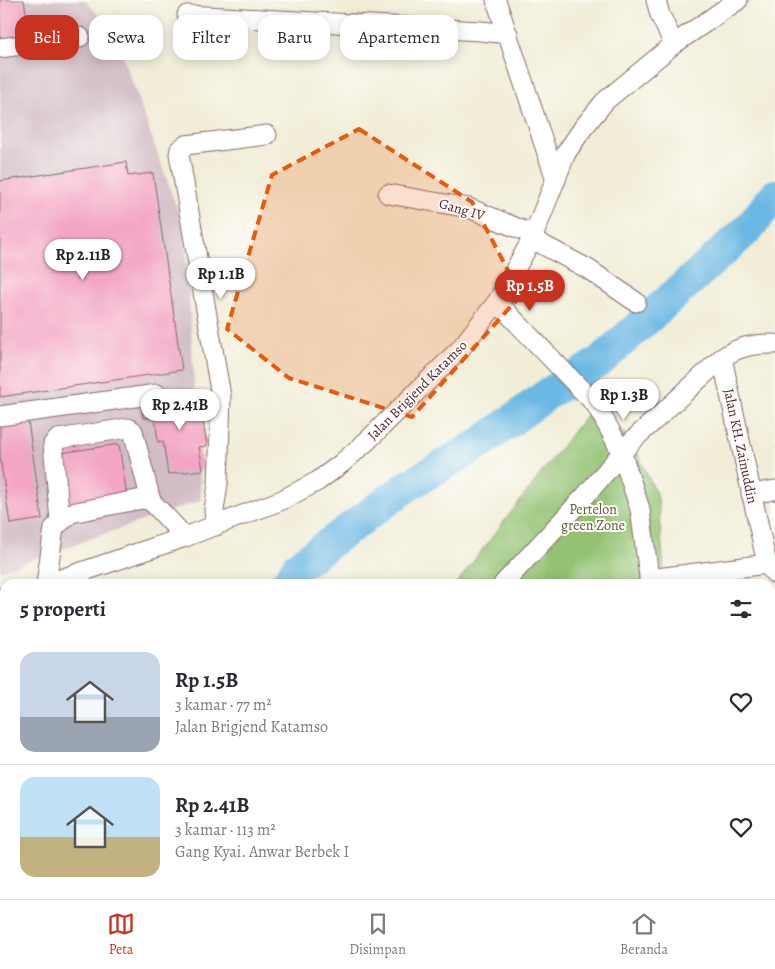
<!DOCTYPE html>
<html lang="id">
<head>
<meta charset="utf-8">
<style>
	:root { --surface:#fff; --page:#f7f7f7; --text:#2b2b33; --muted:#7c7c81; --line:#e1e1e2; --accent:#c8321e }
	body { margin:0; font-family:Alegreya,serif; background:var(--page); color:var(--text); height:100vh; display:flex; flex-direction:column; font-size:19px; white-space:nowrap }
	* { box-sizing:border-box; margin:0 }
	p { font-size:16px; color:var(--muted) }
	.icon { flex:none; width:28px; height:28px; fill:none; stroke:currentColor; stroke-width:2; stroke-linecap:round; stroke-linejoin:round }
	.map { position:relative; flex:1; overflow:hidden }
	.details { position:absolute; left:0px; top:579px; width:775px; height:321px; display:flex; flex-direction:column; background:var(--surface); border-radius:15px 15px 0 0; box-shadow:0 2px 12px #0003 }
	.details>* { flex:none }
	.hud { position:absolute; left:15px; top:15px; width:500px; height:45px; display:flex; gap:10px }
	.price { position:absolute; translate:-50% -42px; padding:0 11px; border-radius:18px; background:#fff; color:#222; font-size:16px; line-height:32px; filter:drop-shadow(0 1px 2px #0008) }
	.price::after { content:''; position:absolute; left:50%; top:30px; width:15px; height:11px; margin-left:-8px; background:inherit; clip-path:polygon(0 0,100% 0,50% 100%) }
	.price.selected { background:var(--accent); color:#fff }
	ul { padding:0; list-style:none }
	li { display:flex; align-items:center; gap:15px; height:125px; padding:0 20px }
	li+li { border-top:1px solid var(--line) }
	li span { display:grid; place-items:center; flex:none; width:140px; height:100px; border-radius:15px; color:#555 }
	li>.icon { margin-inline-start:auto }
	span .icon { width:60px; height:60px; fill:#fffc; stroke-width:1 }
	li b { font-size:21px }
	h2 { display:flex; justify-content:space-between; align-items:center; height:60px; padding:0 20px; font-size:21px }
	.chip { padding:0 18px; border-radius:15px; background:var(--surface); box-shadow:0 2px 12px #0003; font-size:18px; line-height:45px }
	.chip.selected { background:var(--accent); color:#fff }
	.menu { display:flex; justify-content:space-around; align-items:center; height:70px; border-top:1px solid var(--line); background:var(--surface); font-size:14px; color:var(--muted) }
	.menu a { display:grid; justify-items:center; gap:2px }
	.menu .selected { color:var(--accent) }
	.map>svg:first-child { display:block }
</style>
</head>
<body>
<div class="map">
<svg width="775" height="899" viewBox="0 0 775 899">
	<rect width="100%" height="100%" fill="#fdfcf7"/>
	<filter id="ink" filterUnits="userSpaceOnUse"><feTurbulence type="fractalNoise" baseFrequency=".02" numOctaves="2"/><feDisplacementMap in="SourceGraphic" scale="10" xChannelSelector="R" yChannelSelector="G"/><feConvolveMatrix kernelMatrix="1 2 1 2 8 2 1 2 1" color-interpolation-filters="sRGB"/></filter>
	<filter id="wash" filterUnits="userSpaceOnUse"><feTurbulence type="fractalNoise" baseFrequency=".0096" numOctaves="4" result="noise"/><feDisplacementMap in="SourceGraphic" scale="20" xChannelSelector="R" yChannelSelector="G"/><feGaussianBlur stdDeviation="1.12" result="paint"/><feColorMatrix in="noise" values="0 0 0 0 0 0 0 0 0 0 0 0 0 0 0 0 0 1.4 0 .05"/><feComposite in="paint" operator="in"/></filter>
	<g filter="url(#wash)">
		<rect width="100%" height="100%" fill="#f1edd7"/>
		<polygon fill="#d2bdc6" points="0,0 84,0 114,31 185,231 201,500 0,571"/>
		<polygon fill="#92c272" stroke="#6e704e" points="593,406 632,441 658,498 665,584 456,584"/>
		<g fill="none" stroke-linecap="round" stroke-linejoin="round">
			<g stroke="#6ab8e4" stroke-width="32">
				<polyline points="286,584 298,566 409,485 481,443 549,393 599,362 748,229 775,195"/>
				<polyline points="10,899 20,895"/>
			</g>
		</g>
		<g id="blocks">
			<g fill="#f3a5c5">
				<polygon points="0,0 24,0 30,37 0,42"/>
				<polygon points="126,162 128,176 153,173 182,370 0,397 0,181"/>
				<polygon points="207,395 209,409 201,410 207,446 199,447 203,470 168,474 163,441 158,442 155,417 143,418 141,404"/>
				<polygon points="28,421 42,519 10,524 0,457 0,425"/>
				<polygon points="119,444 127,497 68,506 60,453"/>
			</g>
		</g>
	</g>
	<g filter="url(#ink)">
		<use href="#blocks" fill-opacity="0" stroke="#846767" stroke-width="1"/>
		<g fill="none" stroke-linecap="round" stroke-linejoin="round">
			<g stroke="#846767" stroke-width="21">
				<g id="minor">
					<polyline points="496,0 556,180"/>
					<polyline points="656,0 660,15 674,44"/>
					<polyline points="187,15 481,31 508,34"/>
					<polyline points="0,48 80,37"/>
					<polyline points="388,194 469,208 534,235"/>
					<polyline points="532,239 588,269 636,302"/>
					<polyline points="497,302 596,405 612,434 622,454 640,509 650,584"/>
					<polyline points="722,358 767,564 775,574"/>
					<polyline points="0,416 157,394"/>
					<polyline points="751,494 775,490"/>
					<polyline points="60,521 53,444 58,439 128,428 133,431 151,501"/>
					<polyline points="216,526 214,510 218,484 221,396 179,154 180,149 186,145 267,135"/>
					<polyline points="649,579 767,564"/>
					<polyline points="46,584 185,537 282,500 318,481 342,463 367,441 460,349 497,302 532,239 566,153 583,128 605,101 674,44 738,0"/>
					<polyline points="46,584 54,528 71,513 142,499 151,501 185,537"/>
					<path d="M 503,584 L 586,495 L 632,441 L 722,358 C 739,346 754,344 775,344"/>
					<polyline points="0,598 5,597"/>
					<polyline points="251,895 253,899"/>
					<polyline points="498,895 499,899"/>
					<polyline points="561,895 561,899"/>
					<polyline points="709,895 710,899"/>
					<polyline points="86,899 91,895"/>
				</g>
			</g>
			<use href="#minor" stroke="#fff" stroke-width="19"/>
		</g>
	</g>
	<path fill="#e8590c" fill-opacity="0.2" stroke="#e8590c" stroke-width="4" stroke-dasharray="10 6" stroke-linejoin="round" d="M 359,129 L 472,202 L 521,295 L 412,417 L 289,378 L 227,329 L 272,175 Z"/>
	<g text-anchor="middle" stroke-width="4" stroke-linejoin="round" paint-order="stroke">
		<g font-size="14" fill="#4a1f2b" stroke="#fdfcf7">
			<text transform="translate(462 209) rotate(16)" y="5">Gang IV</text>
			<text transform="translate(417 390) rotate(-45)" y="5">Jalan Brigjend Katamso</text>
			<text transform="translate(741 446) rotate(78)" y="5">Jalan KH. Zainuddin</text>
		</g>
		<g font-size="14" fill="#635844" stroke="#fdfcf7">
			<text x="593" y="514">Pertelon<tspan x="593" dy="16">green Zone</tspan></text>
		</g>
	</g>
</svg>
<b class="price" style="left:83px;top:281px">Rp 2.11B</b>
<b class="price" style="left:221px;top:300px">Rp 1.1B</b>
<b class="price selected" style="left:530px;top:312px">Rp 1.5B</b>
<b class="price" style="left:624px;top:421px">Rp 1.3B</b>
<b class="price" style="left:180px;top:431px">Rp 2.41B</b>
<div class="hud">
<a class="chip selected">Beli</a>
<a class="chip">Sewa</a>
<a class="chip">Filter</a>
<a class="chip">Baru</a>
<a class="chip">Apartemen</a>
</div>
<section class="details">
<h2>5 properti<svg class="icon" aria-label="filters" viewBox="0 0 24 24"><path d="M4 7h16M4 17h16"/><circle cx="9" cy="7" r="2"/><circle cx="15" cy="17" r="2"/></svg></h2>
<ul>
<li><span style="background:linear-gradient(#c9d6e8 65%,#9aa5b1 0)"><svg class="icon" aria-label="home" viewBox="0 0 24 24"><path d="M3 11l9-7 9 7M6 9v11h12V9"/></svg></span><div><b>Rp 1.5B</b><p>3 kamar · 77 m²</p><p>Jalan Brigjend Katamso</p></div><svg class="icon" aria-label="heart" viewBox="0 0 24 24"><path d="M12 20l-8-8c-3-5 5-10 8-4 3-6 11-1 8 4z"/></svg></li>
<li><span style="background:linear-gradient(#bfe0f5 60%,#c2b280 0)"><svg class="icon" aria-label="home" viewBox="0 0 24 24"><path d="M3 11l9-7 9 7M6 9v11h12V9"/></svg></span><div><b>Rp 2.41B</b><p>3 kamar · 113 m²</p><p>Gang Kyai. Anwar Berbek I</p></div><svg class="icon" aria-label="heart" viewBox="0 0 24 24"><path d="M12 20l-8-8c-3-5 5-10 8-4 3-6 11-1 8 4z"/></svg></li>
</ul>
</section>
</div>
<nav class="menu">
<a class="selected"><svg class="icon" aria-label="map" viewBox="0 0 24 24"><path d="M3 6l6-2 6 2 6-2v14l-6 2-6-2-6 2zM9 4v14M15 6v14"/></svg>Peta</a>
<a><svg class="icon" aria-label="saved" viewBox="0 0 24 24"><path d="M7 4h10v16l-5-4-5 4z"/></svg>Disimpan</a>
<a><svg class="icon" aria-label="home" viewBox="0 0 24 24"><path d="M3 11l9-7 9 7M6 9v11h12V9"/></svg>Beranda</a>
</nav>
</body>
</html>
